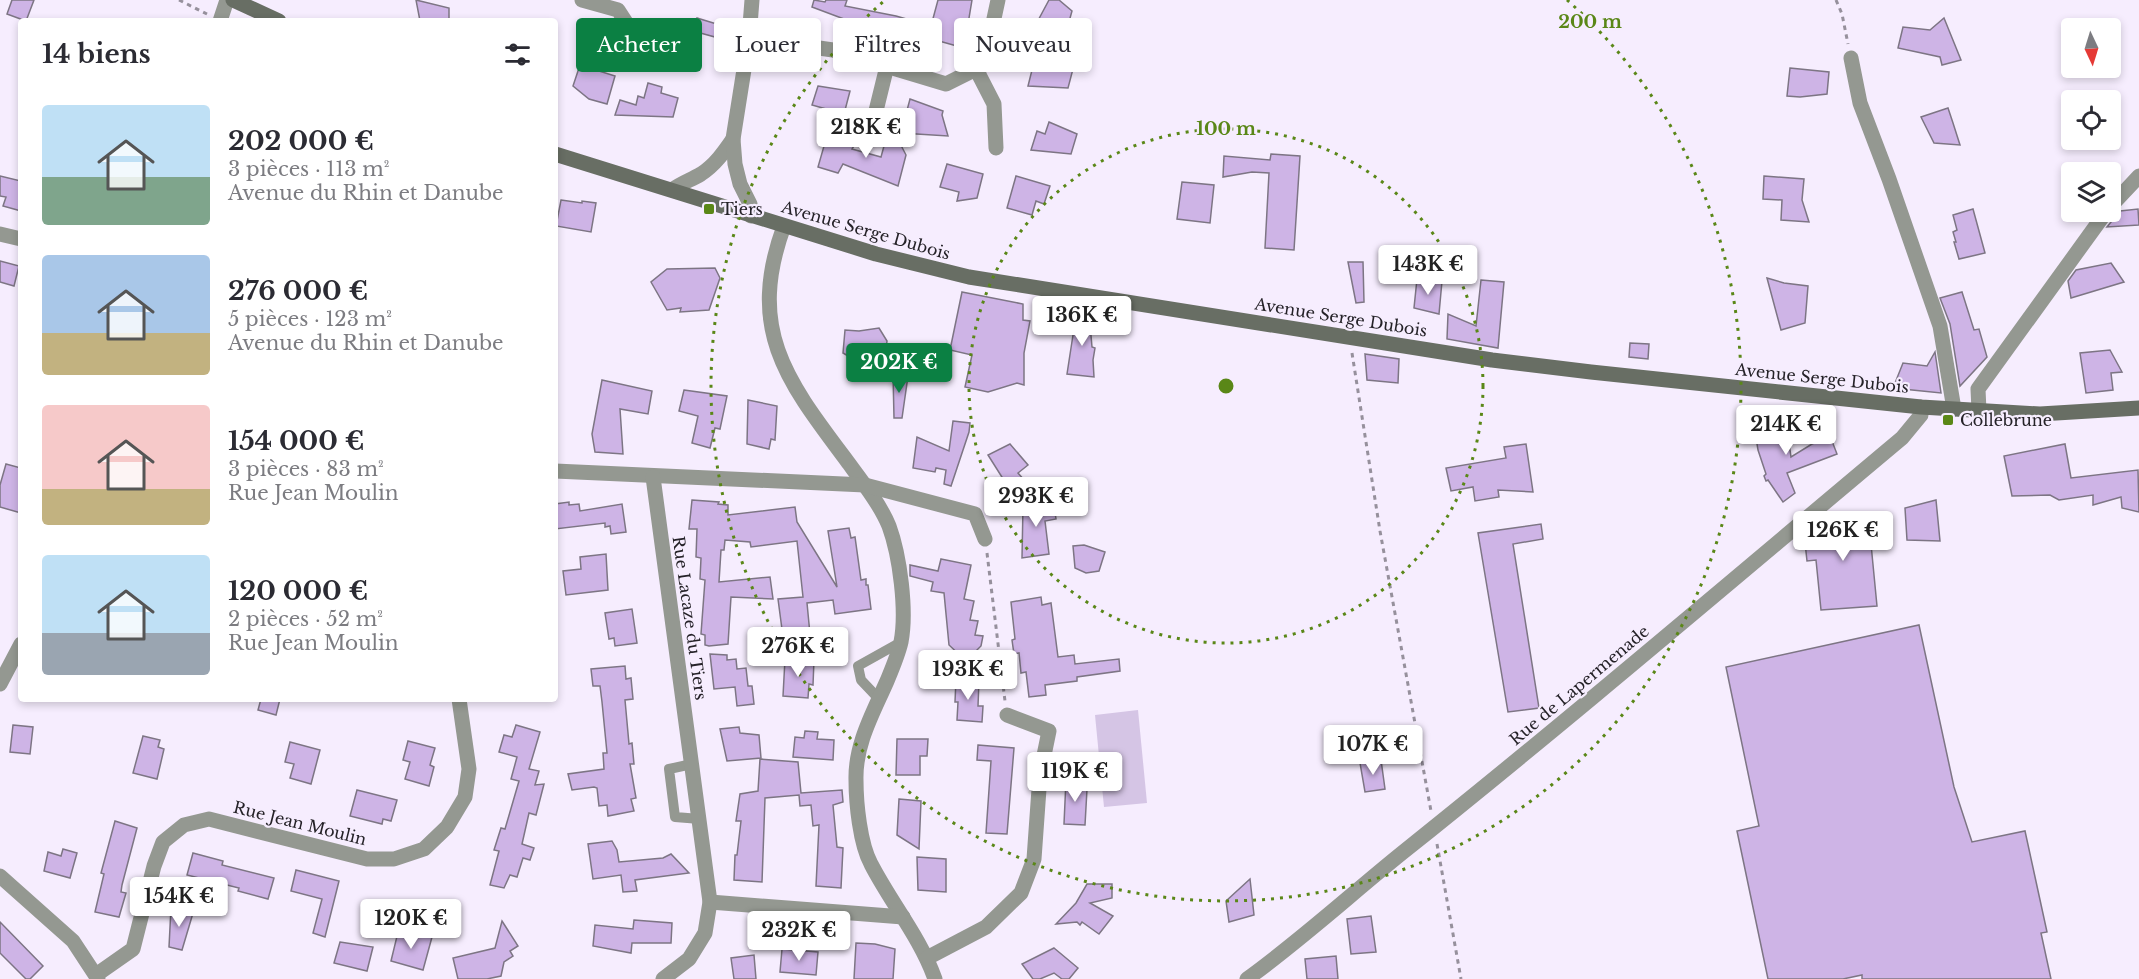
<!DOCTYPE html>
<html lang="fr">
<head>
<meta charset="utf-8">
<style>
	:root { --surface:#fff; --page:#f2f2f3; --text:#2b2b33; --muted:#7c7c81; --accent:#0b8043 }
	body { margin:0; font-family:"Libre Baskerville",serif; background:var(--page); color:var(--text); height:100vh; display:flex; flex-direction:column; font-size:22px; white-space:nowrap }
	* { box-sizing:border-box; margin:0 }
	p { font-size:20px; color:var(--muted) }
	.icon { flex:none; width:33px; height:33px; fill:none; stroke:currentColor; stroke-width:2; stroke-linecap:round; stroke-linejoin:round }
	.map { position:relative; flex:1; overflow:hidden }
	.details { position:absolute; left:18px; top:18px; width:540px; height:684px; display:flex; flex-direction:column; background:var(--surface); border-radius:6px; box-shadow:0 3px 9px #0003 }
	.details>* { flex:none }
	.hud { position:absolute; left:576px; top:18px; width:570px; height:54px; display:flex; gap:12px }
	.needle { width:39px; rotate:176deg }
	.tools { position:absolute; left:2061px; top:18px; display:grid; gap:12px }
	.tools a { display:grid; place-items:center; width:60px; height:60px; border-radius:6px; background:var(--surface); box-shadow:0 3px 9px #0003; font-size:30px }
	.price { position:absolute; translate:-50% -51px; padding:0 14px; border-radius:6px; background:#fff; color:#222; font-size:20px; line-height:39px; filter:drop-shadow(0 2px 3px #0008) }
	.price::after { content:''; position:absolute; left:50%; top:36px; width:18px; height:14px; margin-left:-9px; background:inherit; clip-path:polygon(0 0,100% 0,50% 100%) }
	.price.current { background:var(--accent); color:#fff }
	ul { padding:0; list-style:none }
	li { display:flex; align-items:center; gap:18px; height:150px; padding:0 24px }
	li span { display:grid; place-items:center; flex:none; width:168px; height:120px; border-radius:6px; color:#555 }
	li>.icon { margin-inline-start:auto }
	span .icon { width:72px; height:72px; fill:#fffc; stroke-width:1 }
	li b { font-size:26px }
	h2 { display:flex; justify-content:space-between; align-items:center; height:72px; padding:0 24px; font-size:26px }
	.chip { padding:0 21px; border-radius:6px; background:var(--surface); box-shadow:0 3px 9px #0003; font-size:21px; line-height:54px }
	.chip.current { background:var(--accent); color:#fff }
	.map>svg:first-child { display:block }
</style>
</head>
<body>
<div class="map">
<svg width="2139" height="979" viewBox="0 0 2139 979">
	<rect width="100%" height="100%" fill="#f6edfe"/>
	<polygon fill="#d5c5e5" points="1138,710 1147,803 1104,807 1095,715"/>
	<g fill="#ceb4e6" stroke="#7d7584" stroke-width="1.5">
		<polygon points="12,0 34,0 26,21 7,14"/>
		<polygon points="416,0 449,8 449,21 420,21"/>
		<polygon points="814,0 825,2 826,0 847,0 845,6 896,16 931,26 938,0 972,0 964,48 932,39 915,42 875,35 876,30 851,25 852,22 812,7"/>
		<polygon points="1049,0 1059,0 1072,11 1065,36 1034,28"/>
		<polygon points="697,18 720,25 715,37 693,31"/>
		<polygon points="1944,18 1961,60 1942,65 1940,57 1898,48 1903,27 1930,30"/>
		<polygon points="669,30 701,39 680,69 660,63"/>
		<polygon points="1044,57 1073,69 1068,88 1028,86 1035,58"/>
		<polygon points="580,65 615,76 607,104 589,99 573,86"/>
		<polygon points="1790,68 1829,72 1827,94 1800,97 1787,96"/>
		<polygon points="648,83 662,87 661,93 678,98 673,117 615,115 620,100 636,105 638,96 644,98"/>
		<polygon points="818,86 850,91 844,114 812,105"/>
		<polygon points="910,99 943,111 942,115 948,136 901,133"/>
		<polygon points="1948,108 1953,123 1960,145 1934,143 1921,117"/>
		<polygon points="1049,122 1077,134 1071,154 1031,150 1037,131 1045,134"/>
		<polygon points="890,124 906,155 898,186 843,164 838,173 818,167 826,139 855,144 852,149 881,157"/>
		<polygon points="1271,154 1300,156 1294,250 1265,248 1269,173 1252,172 1223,177 1224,156 1270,160"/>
		<polygon points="947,164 983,174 977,198 957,201 959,192 940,187"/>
		<polygon points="0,176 21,181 21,211 3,206 6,197 0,196"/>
		<polygon points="1016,176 1050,186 1044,204 1036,201 1032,215 1007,208"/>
		<polygon points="1764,176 1804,179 1802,200 1809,222 1781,220 1782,200 1763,199"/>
		<polygon points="1182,182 1214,185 1210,223 1177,219"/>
		<polygon points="561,200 582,203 582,201 596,203 591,232 556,226"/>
		<polygon points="1973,209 1985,253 1959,259 1954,242 1956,242 1953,232 1957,230 1953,215"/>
		<polygon points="2138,209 2139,225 2107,227 2120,211"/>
		<polygon points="0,261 19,266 14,286 0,282"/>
		<polygon points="1348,262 1363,262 1364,302 1356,303"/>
		<polygon points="2111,263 2124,282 2071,298 2068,281 2076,270"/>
		<polygon points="715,268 720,278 709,310 680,312 681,308 667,310 651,282 667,269"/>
		<polygon points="1767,278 1784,283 1808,286 1805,323 1781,330"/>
		<polygon points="1417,279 1442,281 1439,314 1414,308"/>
		<polygon points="1481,280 1504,282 1498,348 1447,339 1448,314 1476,326"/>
		<polygon points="962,292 1023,304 1023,320 1030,321 1024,353 1024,385 1017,383 988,392 965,387 972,355 950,350"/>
		<polygon points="1962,292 1974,330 1979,329 1987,357 1960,386 1950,324 1940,298"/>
		<polygon points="1077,309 1091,311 1090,324 1092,347 1095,348 1093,360 1094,377 1067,374"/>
		<polygon points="879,328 887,341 884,365 860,363 843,353 845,330 859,331"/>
		<polygon points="1630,343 1649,344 1648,359 1629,357"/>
		<polygon points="2110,350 2122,372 2111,373 2113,390 2086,393 2080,353"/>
		<polygon points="1935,352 1941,393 1893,388 1903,363 1927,366"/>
		<polygon points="1365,354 1399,359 1398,383 1367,380"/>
		<polygon points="893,373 908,376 902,418 894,418"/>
		<polygon points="602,380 652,391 648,414 620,409 623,454 595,452 592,434"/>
		<polygon points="684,390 727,396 720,429 715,428 710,448 692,443 698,416 679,411"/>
		<polygon points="748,400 777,406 775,440 771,439 769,449 747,444"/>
		<polygon points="953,421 970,423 969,432 951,486 944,484 946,470 936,468 935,472 913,468 917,437 949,451"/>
		<polygon points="1786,422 1791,457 1812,444 1830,436 1837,454 1787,473 1795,493 1783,502 1768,480 1766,481 1764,476 1766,474 1758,450 1754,425"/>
		<polygon points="1010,444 1028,465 1018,473 1025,481 1012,493 988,455"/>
		<polygon points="1526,444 1533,492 1498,490 1499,497 1475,501 1473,487 1451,491 1446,468 1506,458 1504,447"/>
		<polygon points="2065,444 2071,478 2138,470 2139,512 2122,508 2121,497 2093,505 2093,495 2059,500 2050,495 2012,496 2004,456"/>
		<polygon points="6,464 21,468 21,513 0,507 0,485"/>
		<polygon points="692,500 719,502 718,504 728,505 728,515 795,507 797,522 837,587 828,531 849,528 851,538 855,537 861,580 866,579 866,585 868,585 871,609 835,614 833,600 807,603 810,634 783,637 778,599 803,597 797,541 751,547 750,542 725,540 724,550 721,550 719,582 770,577 773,599 731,597 728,644 709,646 705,645 705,635 701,634 705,580 700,579 701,558 696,557 697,529 689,529"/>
		<polygon points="1053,500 1056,519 1045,521 1049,554 1022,558 1023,506"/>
		<polygon points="1936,500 1940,541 1907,540 1905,508"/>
		<polygon points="569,502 569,505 579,504 580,511 622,504 626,532 611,534 610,526 605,527 605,523 555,529 555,504"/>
		<polygon points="1868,513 1877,606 1821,610 1816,560 1807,561 1804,533 1815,524 1835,521 1834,516"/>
		<polygon points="1541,524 1543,539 1513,544 1539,708 1508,712 1478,533"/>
		<polygon points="1084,545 1105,552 1099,571 1086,573 1075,568 1073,546"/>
		<polygon points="606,554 608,590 566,595 563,571 581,569 580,557"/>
		<polygon points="941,559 971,565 964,599 974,601 970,620 978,621 975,635 983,636 981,646 966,661 949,645 944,593 931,591 933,582 910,576 910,565 938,571"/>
		<polygon points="1041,597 1042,605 1051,603 1058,657 1074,655 1075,664 1119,659 1120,671 1077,677 1077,681 1045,685 1046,695 1029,697 1026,672 1021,673 1019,653 1014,654 1012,640 1015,639 1011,602"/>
		<polygon points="632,609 637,643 615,646 614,638 609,639 605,613"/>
		<polygon points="1919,625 1954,787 1972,842 2025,831 2047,932 2041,933 2051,979 1862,979 1862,975 1843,979 1768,979 1737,831 1759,826 1726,667"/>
		<polygon points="710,654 727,655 727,660 736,659 737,669 746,668 748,686 752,686 754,704 737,706 735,687 714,689"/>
		<polygon points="785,659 814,660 813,685 809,684 808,698 783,696"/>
		<polygon points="625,666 626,679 631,678 633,699 625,700 629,744 632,743 634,764 630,764 636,798 631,799 634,811 608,816 607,805 599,806 597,788 594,787 572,790 568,774 604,769 603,753 607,753 602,702 600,686 593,686 591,669"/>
		<polygon points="956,679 979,680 978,706 983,706 982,722 957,720 958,702 955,702"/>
		<polygon points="261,699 280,699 276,715 258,710"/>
		<polygon points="13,725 33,727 30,754 10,752"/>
		<polygon points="516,725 540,732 529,769 539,771 535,785 544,784 536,815 529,813 522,844 534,848 530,860 523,858 517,877 510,875 504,888 490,885 499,851 494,850 501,828 505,829 519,781 511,779 517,757 499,752 504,735 512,737"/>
		<polygon points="739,727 740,733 759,735 761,758 727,761 720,729"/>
		<polygon points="805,731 818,732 817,739 834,740 833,760 793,757 795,737 804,738"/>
		<polygon points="143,736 160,740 158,747 164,749 157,779 133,773"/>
		<polygon points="897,739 928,739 927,756 920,756 920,775 896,775"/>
		<polygon points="408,741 435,748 430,765 434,767 429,786 405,779 410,762 403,760"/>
		<polygon points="290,742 320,750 311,784 290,778 294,764 285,762"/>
		<polygon points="978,745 1014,748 1007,834 986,833 991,761 977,760"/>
		<polygon points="760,759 798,762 801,793 842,790 843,802 833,805 837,847 843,848 841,888 816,886 819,825 813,826 811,805 800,806 799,795 765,798 762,882 734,880 735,855 737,855 741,821 736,821 740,794 758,791"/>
		<polygon points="1381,760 1385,789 1365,792 1360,763"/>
		<polygon points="1066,780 1075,780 1087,789 1085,825 1064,824"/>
		<polygon points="357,790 397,800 391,821 383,819 382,824 350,816"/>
		<polygon points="899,799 921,801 919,849 897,835"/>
		<polygon points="115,821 137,828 122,885 121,892 126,893 119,917 95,912 104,874 101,873"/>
		<polygon points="612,841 617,850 619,862 663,858 671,854 689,873 635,880 637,891 623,892 621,875 593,879 588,844"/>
		<polygon points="63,849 77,853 70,878 44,871 48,852 61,856"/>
		<polygon points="193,853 223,861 222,865 274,878 268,899 238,891 239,888 187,875"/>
		<polygon points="917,857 946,859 946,892 918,890"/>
		<polygon points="296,870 339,881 325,937 313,933 322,899 291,891"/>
		<polygon points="1250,879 1254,915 1229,922 1226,901"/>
		<polygon points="1087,884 1112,884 1112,898 1090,903 1113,916 1099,934 1082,922 1080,925 1077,922 1056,924 1076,903"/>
		<polygon points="171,908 193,913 182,950 169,947"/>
		<polygon points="1371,916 1376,952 1351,954 1347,919"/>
		<polygon points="634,920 672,923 671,943 632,943 631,953 593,946 595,925 633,929"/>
		<polygon points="502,921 518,946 510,951 513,956 504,962 501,976 487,979 458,979 453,958 495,948"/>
		<polygon points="0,922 43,966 30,979 26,979 0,953"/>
		<polygon points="398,932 432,937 423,970 391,961"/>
		<polygon points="340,942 373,947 367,971 334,963"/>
		<polygon points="856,943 875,944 895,949 893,979 854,979"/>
		<polygon points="1054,948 1078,968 1069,979 1062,979 1054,973 1040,979 1033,979 1022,964"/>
		<polygon points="782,949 818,952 816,975 780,972"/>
		<polygon points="754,955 756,979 734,979 731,958"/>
		<polygon points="1336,956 1338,979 1307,979 1305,959"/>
	</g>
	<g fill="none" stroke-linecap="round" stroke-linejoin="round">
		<g stroke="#96909c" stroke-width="3" stroke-dasharray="4.5 4.5" stroke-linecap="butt">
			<polyline points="179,0 207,14"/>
			<polyline points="1836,0 1842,14 1848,44"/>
			<polyline points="1352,353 1380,531 1431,811"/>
			<polyline points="987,553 1005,701"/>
			<polyline points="1437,844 1461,979"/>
		</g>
		<g stroke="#949891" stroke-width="10">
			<polyline points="879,699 861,680 858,666 901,642"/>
			<polyline points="692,764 669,769 675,817 700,819"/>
		</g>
		<g stroke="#949891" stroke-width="15">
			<polyline points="582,0 618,10 631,30"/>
			<polyline points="220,21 227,0"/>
			<polyline points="749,38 833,50 946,84 984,65 998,0"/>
			<polyline points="1851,58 1860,103 1889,179 1940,326 1954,409"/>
			<polyline points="976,69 994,104 996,148"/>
			<polyline points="873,123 887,66"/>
			<path d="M 672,190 C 681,183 691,180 701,174 C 715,165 724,152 733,139"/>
			<polyline points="2110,207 2139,176"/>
			<polyline points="751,216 750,204 740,184 735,164 733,139 749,38 752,0"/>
			<path d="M 784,226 C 746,330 787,381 847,461 C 861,480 880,504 889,526 C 900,556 907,611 901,642 C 898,655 892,669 887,681 C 873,713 855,744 856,780 C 856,803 860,844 871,864 C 891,903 920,937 935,979"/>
			<polyline points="0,234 21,239"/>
			<polyline points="1979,411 1978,389 2106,212"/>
			<polyline points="555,471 865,485 975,514 985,539"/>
			<polyline points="653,477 710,902 705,933 689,959 663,979"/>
			<polyline points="0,684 21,644"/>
			<polyline points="0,876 73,941 98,979"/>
			<polyline points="710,902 903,917"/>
			<polyline points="927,958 986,927 1021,893 1034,859 1040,775 1049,731 1007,715"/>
			<polyline points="96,975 133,949 154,866 163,842 184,825 209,819 367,859 394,859 424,849 447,827 465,797 469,769 459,699"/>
			<path d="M 1247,979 C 1301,940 1350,895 1402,853 C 1571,718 1736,577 1902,438 L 1921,415 L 1921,407"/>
		</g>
		<g stroke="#686e64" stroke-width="15">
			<polyline points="233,0 279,21"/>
			<polyline points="555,154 876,254 969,277 1492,360 1591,372 1921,407 2040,414 2139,408"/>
		</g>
	</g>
	<g fill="none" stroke="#5a8717" stroke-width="3" stroke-dasharray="3 6">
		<circle cx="1226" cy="386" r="257"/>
		<path d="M1567 0A515 515 0 1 1 885 0"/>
	</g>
	<g fill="#5a8717" stroke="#f6edfe" stroke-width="2">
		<rect x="703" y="203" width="12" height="12" rx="3"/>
		<rect x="1942" y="414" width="12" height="12" rx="3"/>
	</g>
	<g text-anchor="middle" stroke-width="4.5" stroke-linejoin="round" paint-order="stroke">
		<g font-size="16" fill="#252228" stroke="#f6edfe" text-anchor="start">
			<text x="721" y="215">Tiers</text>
			<text x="1960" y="426">Collebrune</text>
		</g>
		<g font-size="16" fill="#252228" stroke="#f6edfe">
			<text transform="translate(866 230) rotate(16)" y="6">Avenue Serge Dubois</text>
			<text transform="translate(1341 317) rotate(9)" y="6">Avenue Serge Dubois</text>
			<text transform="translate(1822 378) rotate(6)" y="6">Avenue Serge Dubois</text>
			<text transform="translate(690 618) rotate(82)" y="6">Rue Lacaze du Tiers</text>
			<text transform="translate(1579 685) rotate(-40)" y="6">Rue de Lapermenade</text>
			<text transform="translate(300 823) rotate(14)" y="6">Rue Jean Moulin</text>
		</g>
	</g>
	<circle cx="1226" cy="386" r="9" fill="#5a8717" stroke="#f6edfe" stroke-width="3"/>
	<g font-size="18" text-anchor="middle" font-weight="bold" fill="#5a8717" stroke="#f6edfe" stroke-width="4.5" stroke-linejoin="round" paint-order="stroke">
		<text x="1590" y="28">200 m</text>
		<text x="1226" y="135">100 m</text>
	</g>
</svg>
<div class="tools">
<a><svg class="needle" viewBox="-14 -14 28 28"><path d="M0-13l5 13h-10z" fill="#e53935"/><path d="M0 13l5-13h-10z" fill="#7c7c81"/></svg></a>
<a><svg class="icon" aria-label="locate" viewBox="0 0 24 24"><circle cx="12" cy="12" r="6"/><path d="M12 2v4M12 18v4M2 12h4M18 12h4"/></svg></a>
<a><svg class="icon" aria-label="layers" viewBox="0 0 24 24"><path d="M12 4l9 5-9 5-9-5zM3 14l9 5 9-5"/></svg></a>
</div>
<b class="price" style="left:866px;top:159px">218K €</b>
<b class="price" style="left:1428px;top:296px">143K €</b>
<b class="price" style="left:1082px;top:347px">136K €</b>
<b class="price current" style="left:899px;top:394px">202K €</b>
<b class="price" style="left:1786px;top:456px">214K €</b>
<b class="price" style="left:1036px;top:528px">293K €</b>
<b class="price" style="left:1843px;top:562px">126K €</b>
<b class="price" style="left:798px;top:678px">276K €</b>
<b class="price" style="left:968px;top:701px">193K €</b>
<b class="price" style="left:1373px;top:776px">107K €</b>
<b class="price" style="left:1075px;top:803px">119K €</b>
<b class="price" style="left:179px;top:928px">154K €</b>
<b class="price" style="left:411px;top:950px">120K €</b>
<b class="price" style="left:799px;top:962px">232K €</b>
<div class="hud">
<a class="chip current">Acheter</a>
<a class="chip">Louer</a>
<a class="chip">Filtres</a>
<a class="chip">Nouveau</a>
</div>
<section class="details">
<h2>14 biens<svg class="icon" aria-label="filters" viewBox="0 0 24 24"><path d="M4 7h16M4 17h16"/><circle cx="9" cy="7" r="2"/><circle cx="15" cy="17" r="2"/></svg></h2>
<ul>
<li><span style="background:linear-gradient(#bfe0f5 60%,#7fa58c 0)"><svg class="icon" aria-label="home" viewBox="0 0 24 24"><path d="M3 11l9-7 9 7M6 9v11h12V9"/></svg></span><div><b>202 000 €</b><p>3 pièces · 113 m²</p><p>Avenue du Rhin et Danube</p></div></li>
<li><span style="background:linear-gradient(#a9c7e8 65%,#c2b280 0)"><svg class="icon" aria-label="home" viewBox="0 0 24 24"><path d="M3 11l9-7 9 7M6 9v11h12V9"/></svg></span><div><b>276 000 €</b><p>5 pièces · 123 m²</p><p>Avenue du Rhin et Danube</p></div></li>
<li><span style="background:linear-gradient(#f6c9c9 70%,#c2b280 0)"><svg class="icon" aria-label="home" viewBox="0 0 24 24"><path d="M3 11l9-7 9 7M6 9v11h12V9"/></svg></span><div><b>154 000 €</b><p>3 pièces · 83 m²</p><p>Rue Jean Moulin</p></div></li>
<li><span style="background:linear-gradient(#bfe0f5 65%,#9aa5b1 0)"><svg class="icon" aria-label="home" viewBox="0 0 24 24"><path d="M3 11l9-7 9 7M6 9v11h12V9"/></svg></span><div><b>120 000 €</b><p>2 pièces · 52 m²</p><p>Rue Jean Moulin</p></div></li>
</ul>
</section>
</div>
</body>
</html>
